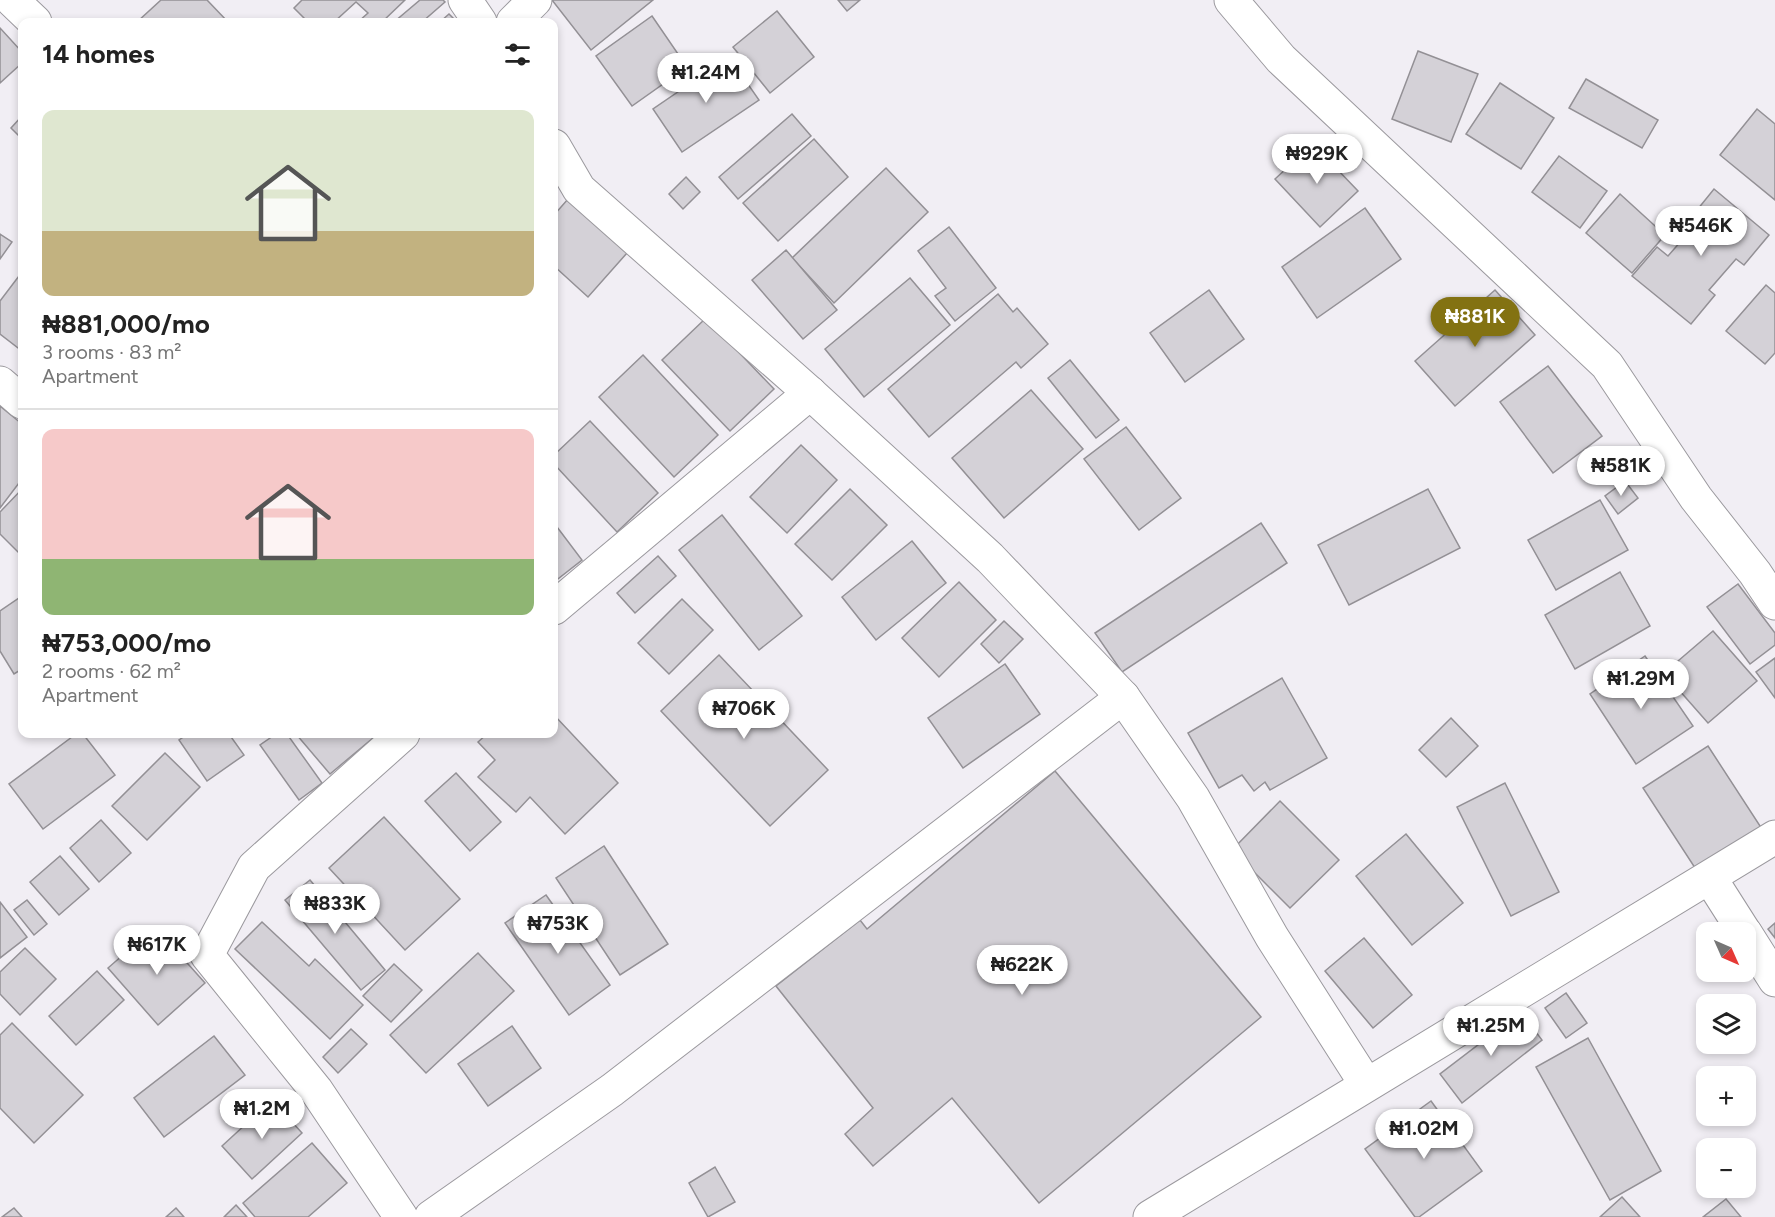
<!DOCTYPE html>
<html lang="en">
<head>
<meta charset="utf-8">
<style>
	:root { --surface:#fff; --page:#f6f6f6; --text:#222; --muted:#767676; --line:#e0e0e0; --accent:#837212 }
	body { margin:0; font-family:Figtree,sans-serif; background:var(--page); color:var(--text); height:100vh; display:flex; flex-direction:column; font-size:22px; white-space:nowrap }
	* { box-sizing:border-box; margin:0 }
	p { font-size:20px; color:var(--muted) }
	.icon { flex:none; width:33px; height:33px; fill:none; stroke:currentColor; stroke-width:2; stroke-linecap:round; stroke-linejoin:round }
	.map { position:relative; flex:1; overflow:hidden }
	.details { position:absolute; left:18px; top:18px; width:540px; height:720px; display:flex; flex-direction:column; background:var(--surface); border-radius:12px; box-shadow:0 3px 9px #0003 }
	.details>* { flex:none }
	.needle { width:39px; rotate:135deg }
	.buttons { position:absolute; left:1696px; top:922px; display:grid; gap:12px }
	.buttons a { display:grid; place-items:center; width:60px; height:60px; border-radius:12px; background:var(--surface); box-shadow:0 3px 9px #0003; font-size:30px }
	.price { position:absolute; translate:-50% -51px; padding:0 14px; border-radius:21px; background:#fff; color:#222; font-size:20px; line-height:39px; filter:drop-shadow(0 2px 3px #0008) }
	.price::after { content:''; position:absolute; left:50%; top:36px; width:18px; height:14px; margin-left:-9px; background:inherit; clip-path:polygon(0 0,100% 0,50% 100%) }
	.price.selected { background:var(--accent); color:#fff }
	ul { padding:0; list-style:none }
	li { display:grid; align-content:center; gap:12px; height:318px; padding:0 24px }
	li+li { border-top:2px solid var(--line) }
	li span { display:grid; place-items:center; height:186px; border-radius:12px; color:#555 }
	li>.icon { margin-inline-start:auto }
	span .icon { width:108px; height:108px; fill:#fffc; stroke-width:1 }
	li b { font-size:26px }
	h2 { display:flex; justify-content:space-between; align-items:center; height:72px; padding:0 24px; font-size:26px }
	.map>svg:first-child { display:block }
</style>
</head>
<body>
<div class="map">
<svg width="1775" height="1217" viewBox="0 0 1775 1217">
	<rect width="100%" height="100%" fill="#f1eef4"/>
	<g fill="#d4d1d7" stroke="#939095" stroke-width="1.5">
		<polygon points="161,0 207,0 228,22 137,22"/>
		<polygon points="302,0 405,0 382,22 358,22 368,13 356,2 334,22 308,22 294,8"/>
		<polygon points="420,0 443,0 445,2 422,22 394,22"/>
		<polygon points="552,0 653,0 591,50"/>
		<polygon points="838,0 860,0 847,11"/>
		<polygon points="777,11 814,57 770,93 733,47"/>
		<polygon points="449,14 457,22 440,22"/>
		<polygon points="652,16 687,67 632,106 596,56"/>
		<polygon points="0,28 22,52 22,63 0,83"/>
		<polygon points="1418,51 1478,74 1451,142 1392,119"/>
		<polygon points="729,57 759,100 682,152 653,109"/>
		<polygon points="1586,79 1658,120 1642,148 1569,108"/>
		<polygon points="1500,83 1554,118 1521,169 1466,134"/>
		<polygon points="1757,109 1775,124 1775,200 1720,155"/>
		<polygon points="792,114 811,136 738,199 719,177"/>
		<polygon points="22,116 22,139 11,128"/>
		<polygon points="814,139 848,177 778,241 743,203"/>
		<polygon points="1313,144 1358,191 1320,227 1275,179"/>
		<polygon points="1559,156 1607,191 1580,228 1532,192"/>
		<polygon points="886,168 928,212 834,303 792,258"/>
		<polygon points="686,177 700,192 683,209 669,194"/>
		<polygon points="1714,189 1769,235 1744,265 1736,259 1709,290 1715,295 1691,324 1632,276 1657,247 1668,256 1695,225 1689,220"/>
		<polygon points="1620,194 1665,235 1632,273 1586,233"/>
		<polygon points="568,199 627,253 588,297 554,266 554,215"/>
		<polygon points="1365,208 1401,259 1317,318 1282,267"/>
		<polygon points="949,227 996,288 955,321 935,296 946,288 918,251"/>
		<polygon points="0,234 12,242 0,259"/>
		<polygon points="786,250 837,310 803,339 752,280"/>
		<polygon points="22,272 22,351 0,334 0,301"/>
		<polygon points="910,278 950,325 864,397 825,349"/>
		<polygon points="1766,285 1775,293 1775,353 1765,364 1726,331"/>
		<polygon points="1209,290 1244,339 1185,382 1150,333"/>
		<polygon points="1495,290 1535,335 1455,406 1415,361"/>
		<polygon points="998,294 1013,312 1017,308 1048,344 1021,368 1016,362 929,437 888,389"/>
		<polygon points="706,318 774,389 730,431 662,360"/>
		<polygon points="643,355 718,435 674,477 599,397"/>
		<polygon points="1070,360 1119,420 1096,438 1048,378"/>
		<polygon points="1548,366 1602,436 1553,473 1500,402"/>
		<polygon points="1031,390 1083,449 1004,518 952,458"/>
		<polygon points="0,406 22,424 22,479 0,508"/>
		<polygon points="590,421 658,493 617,532 554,464 554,455"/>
		<polygon points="1126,427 1181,498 1139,530 1084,459"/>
		<polygon points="801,445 837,480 787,533 750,497"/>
		<polygon points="1625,481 1638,498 1618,514 1605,496"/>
		<polygon points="22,489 22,556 0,534 0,512"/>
		<polygon points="850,489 887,525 832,580 795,544"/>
		<polygon points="1428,489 1460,548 1349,605 1318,545"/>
		<polygon points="1600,500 1628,550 1556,590 1528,540"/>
		<polygon points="722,515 802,616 759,650 679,550"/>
		<polygon points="554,523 582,560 554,582"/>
		<polygon points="1261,523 1287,563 1122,672 1095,633"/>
		<polygon points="912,541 946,583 876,640 842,597"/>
		<polygon points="658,556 676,576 635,613 617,593"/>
		<polygon points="1620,572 1650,626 1575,669 1545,615"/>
		<polygon points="959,582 996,620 939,677 902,638"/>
		<polygon points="1738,584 1775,633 1775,645 1750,664 1707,607"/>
		<polygon points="22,596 22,669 14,674 0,651 0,611"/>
		<polygon points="682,599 713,630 669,674 638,643"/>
		<polygon points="1004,621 1023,639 999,663 981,644"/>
		<polygon points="1713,631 1757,681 1708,723 1664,673"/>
		<polygon points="719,655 828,770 770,826 661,711"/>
		<polygon points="1645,656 1693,726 1636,764 1590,694"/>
		<polygon points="1775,658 1775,698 1756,672"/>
		<polygon points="1005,664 1040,714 963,768 928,718"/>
		<polygon points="1282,678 1327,758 1270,790 1265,782 1254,791 1242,775 1219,788 1188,733"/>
		<polygon points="554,715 618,783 565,834 530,797 516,812 478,777 495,760 478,742 487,734 554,734"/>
		<polygon points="1451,718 1478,746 1446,777 1419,750"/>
		<polygon points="76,734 83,734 115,775 43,829 9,784"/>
		<polygon points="188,734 229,734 244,755 207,781 179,740"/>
		<polygon points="276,734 287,734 322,783 299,800 260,745"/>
		<polygon points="296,734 369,734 373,738 330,774"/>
		<polygon points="1708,746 1762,829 1697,871 1643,788"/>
		<polygon points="165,753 200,787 147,840 112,806"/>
		<polygon points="1055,771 1261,1017 1039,1203 952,1098 873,1166 845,1134 873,1108 776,986 860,920 867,929"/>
		<polygon points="456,773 501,822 470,851 425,801"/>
		<polygon points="1505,783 1559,892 1511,916 1457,807"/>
		<polygon points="1280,801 1339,860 1290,908 1232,850"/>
		<polygon points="384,817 460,899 405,950 329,868"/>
		<polygon points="101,820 131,853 99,882 70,848"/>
		<polygon points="1406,834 1463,903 1412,945 1356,876"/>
		<polygon points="604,846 668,944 620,975 556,878"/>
		<polygon points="60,856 89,889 59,915 30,882"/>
		<polygon points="310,880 385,970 361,990 285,900"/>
		<polygon points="546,895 610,985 569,1015 505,923"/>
		<polygon points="27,900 47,924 34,935 14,910"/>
		<polygon points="0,902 27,937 0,958"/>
		<polygon points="262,922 309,966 315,959 363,1005 330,1039 235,949"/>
		<polygon points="1775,923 1775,938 1768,929"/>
		<polygon points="155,927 205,983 158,1025 108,968"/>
		<polygon points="1364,938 1412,995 1373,1028 1325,971"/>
		<polygon points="25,948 56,979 20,1015 0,994 0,972"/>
		<polygon points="478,953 514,991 426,1073 390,1035"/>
		<polygon points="394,964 422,990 391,1022 363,996"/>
		<polygon points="97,971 124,1000 76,1045 49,1016"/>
		<polygon points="1566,993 1587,1023 1566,1038 1545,1008"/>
		<polygon points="1521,1012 1542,1040 1462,1103 1440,1074"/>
		<polygon points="12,1023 83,1095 34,1143 0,1108 0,1035"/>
		<polygon points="512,1026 541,1068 488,1106 458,1064"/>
		<polygon points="351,1029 367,1044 338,1073 323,1057"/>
		<polygon points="214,1036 245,1075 164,1137 134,1098"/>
		<polygon points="1588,1038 1661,1171 1610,1200 1536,1067"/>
		<polygon points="272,1100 302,1133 252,1179 222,1146"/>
		<polygon points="1431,1101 1482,1171 1419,1217 1415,1217 1365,1149"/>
		<polygon points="312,1143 347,1183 308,1217 255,1217 243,1203"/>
		<polygon points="715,1167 735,1202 708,1217 689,1183"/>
		<polygon points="1622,1197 1640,1217 1600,1217"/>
		<polygon points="1726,1199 1741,1217 1703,1217"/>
		<polygon points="236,1205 247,1217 224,1217"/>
		<polygon points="14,1208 22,1217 2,1217"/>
		<polygon points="176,1208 184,1217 166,1217"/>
	</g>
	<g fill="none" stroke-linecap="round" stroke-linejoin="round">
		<g stroke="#9b999e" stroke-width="35">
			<g id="minor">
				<polyline points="12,0 35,22"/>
				<polyline points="465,0 480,22"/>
				<polyline points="1231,0 1281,59 1607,365 1696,498 1755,573 1775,603"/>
				<polyline points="513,22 535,0"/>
				<polyline points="554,146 579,189 810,393 990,558 1123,697 1193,798 1272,937 1366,1084"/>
				<polyline points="0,383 22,402"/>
				<polyline points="554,608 810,393"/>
				<polyline points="1710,878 1745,933"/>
				<polyline points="1746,934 1775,980"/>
				<polyline points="401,1217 316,1090 207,955 254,867 403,734"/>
				<polyline points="431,1217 612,1090 1123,697"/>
				<polyline points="1150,1217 1775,837"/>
			</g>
		</g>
		<use href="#minor" stroke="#fff" stroke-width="33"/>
	</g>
</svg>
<div class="buttons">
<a><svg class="needle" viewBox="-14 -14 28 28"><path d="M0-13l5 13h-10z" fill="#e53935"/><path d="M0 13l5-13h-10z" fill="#767676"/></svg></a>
<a><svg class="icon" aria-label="layers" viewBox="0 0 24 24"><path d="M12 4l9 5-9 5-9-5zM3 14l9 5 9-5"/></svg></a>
<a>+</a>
<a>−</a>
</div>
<b class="price" style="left:706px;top:104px">₦1.24M</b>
<b class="price" style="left:1317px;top:185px">₦929K</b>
<b class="price" style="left:1701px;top:257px">₦546K</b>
<b class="price selected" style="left:1475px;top:348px">₦881K</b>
<b class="price" style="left:1621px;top:497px">₦581K</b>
<b class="price" style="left:1641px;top:710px">₦1.29M</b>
<b class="price" style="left:744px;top:740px">₦706K</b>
<b class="price" style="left:335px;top:935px">₦833K</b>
<b class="price" style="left:558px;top:955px">₦753K</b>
<b class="price" style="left:157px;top:976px">₦617K</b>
<b class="price" style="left:1022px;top:996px">₦622K</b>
<b class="price" style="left:1491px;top:1057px">₦1.25M</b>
<b class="price" style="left:262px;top:1140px">₦1.2M</b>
<b class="price" style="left:1424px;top:1160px">₦1.02M</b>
<section class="details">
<h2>14 homes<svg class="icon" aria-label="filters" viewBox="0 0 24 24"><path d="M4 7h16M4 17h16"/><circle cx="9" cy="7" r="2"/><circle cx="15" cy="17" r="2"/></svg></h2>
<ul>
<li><span style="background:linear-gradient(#dfe7d0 65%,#c2b280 0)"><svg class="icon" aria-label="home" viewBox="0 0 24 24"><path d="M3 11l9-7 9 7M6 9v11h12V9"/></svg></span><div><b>₦881,000/mo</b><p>3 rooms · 83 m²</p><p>Apartment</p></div></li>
<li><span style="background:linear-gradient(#f6c9c9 70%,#8fb573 0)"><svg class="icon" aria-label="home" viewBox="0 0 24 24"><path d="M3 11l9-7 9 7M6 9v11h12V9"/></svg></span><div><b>₦753,000/mo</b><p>2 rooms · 62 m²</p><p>Apartment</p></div></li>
</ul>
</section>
</div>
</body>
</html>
